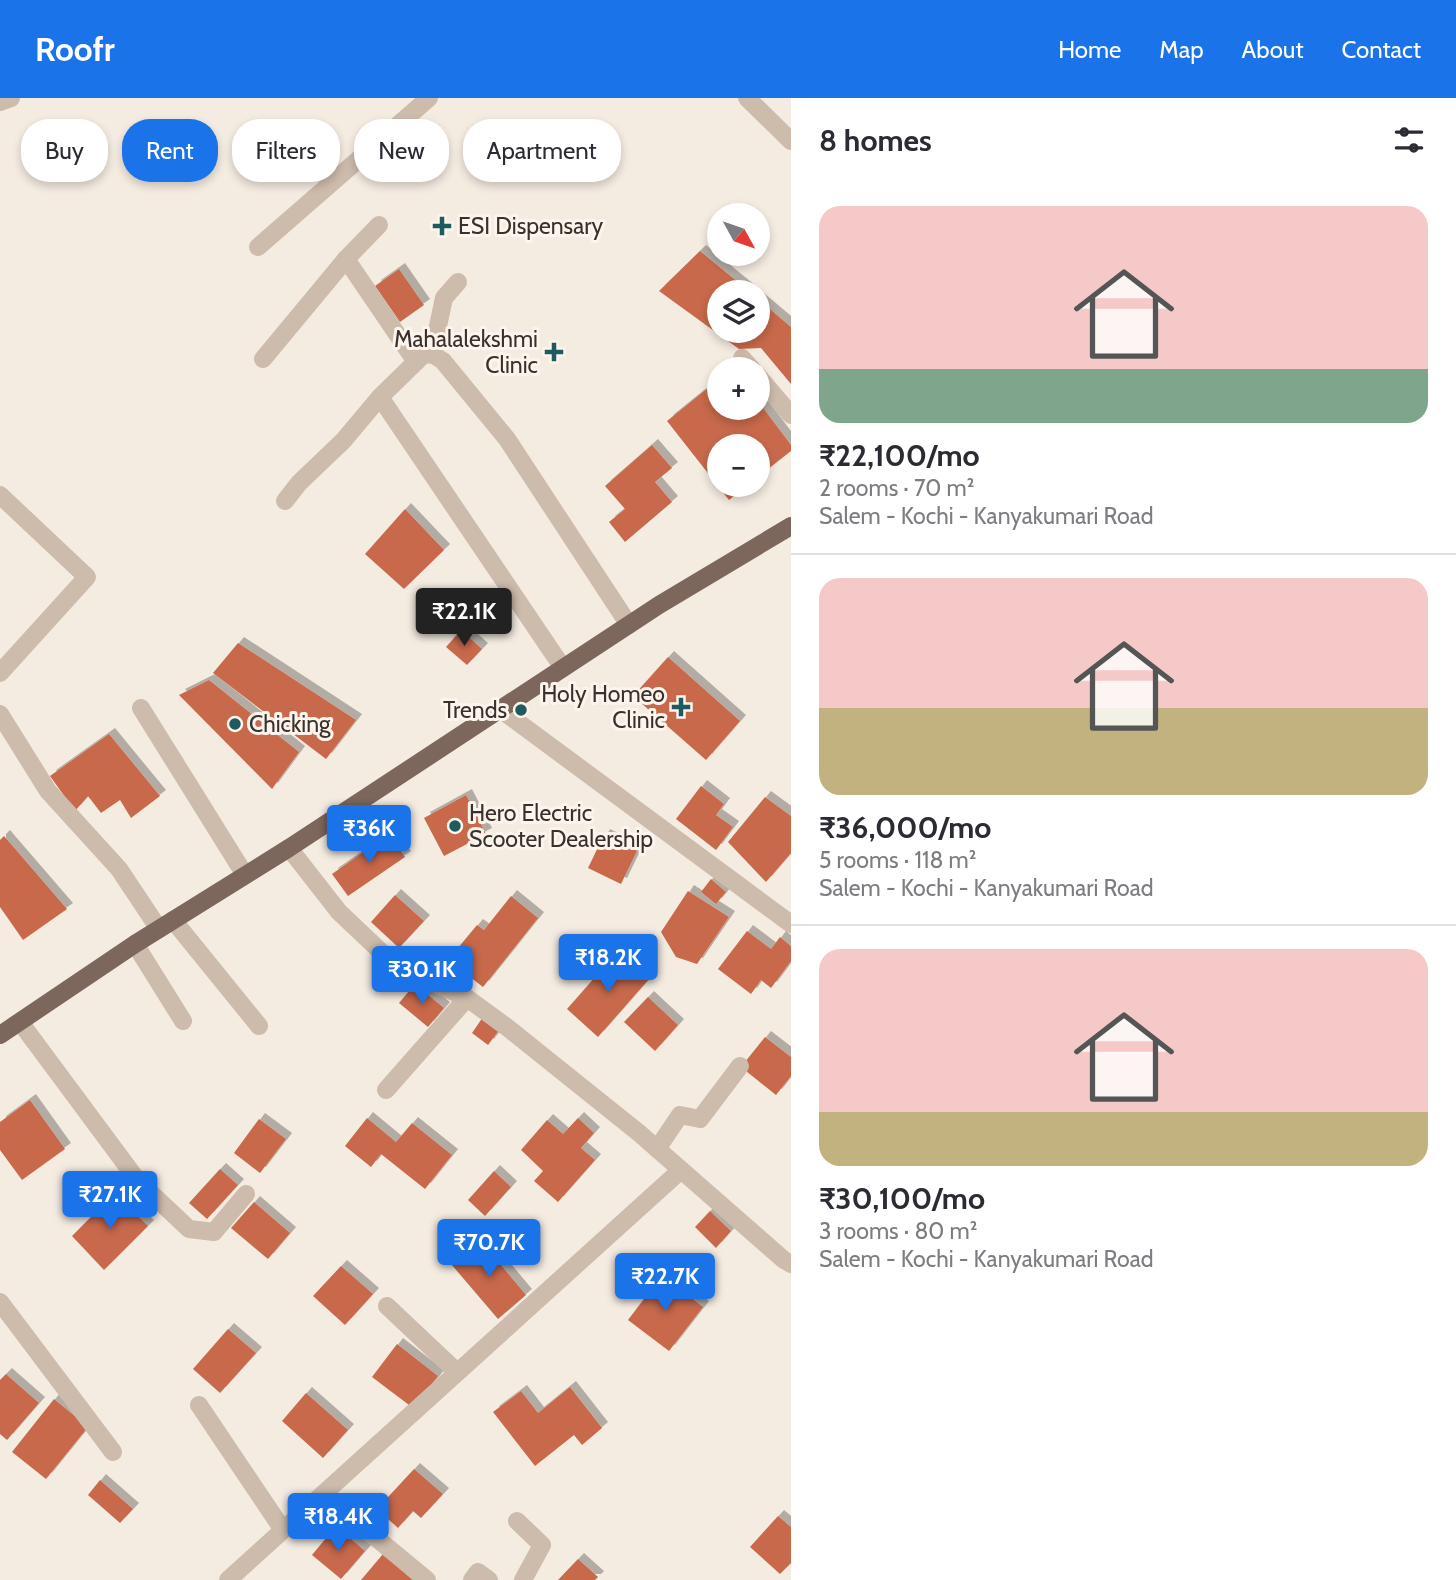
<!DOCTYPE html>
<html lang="en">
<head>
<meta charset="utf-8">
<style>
	:root { --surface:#fff; --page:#f7f7f7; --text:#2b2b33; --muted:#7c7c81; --line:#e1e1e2; --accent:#1a73e8 }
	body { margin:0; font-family:Cabin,sans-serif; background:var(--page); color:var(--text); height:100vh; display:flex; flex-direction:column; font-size:26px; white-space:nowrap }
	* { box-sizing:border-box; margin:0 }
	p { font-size:23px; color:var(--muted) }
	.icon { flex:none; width:38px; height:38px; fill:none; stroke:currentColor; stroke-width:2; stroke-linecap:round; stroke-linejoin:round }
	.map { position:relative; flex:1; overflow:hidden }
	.side { display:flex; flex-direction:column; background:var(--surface); width:665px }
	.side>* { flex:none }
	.banner { position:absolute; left:21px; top:21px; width:665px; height:63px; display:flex; gap:14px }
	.needle { width:46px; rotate:130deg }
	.controls { position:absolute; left:707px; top:105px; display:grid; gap:14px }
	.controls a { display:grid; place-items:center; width:63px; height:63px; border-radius:50%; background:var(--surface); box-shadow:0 4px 10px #0003; font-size:35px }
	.price { position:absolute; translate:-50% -60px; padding:0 16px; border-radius:7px; background:var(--accent); color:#fff; font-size:23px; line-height:46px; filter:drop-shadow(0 2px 4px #0008) }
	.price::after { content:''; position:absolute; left:50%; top:42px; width:21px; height:16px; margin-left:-10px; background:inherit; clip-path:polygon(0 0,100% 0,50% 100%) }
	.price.current { background:#222; color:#fff }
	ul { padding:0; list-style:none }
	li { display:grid; align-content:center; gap:14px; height:371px; padding:0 28px }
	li+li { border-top:2px solid var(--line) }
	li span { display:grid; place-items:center; height:217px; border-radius:21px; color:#555 }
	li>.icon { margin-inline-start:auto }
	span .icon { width:126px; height:126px; fill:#fffc; stroke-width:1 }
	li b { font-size:30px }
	h2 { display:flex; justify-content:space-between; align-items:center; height:84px; padding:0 28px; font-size:30px }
	.tag { padding:0 24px; border-radius:28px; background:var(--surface); box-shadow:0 4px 10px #0003; font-size:24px; line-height:63px }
	.tag.current { background:var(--accent); color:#fff }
	header { display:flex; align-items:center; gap:42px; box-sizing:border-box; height:98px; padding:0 35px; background:var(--accent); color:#fff }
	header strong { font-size:33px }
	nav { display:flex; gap:38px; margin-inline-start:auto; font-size:24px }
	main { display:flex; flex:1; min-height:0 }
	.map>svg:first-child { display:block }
</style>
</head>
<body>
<header>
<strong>Roofr</strong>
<nav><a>Home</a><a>Map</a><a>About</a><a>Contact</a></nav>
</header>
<main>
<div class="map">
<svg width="791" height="1482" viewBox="0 0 791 1482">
	<defs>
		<filter id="shadow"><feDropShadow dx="6" dy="-6" stdDeviation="0" flood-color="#0004"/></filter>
	</defs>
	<rect width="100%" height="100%" fill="#f4ebe1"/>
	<g fill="#c8694b" filter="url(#shadow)">
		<polygon points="700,153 750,194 719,194 719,233 758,233 758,201 791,229 791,286 761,250 739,251 659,193"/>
		<polygon points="399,171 424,207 400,224 375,188"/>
		<polygon points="719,281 719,310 758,310 758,303 791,347 791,353 758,379 758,348 719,348 719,387 748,387 729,402 667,323"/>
		<polygon points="652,347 672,370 655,384 672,404 625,444 609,424 625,411 605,388"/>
		<polygon points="405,411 444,452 404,491 365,456"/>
		<polygon points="461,532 482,551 467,567 446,549"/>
		<polygon points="238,545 356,622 326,661 213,575"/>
		<polygon points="668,559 740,623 706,662 633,598"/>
		<polygon points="209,582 299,654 272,691 179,597"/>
		<polygon points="109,636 160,698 131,720 120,702 101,715 88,698 75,713 50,678"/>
		<polygon points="701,688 724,706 716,717 733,729 716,752 676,721"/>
		<polygon points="466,697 486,736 444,758 424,720"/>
		<polygon points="765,699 791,718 791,755 766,784 728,744"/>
		<polygon points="389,736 405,759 348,798 332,776"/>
		<polygon points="604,737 637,753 621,786 588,770"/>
		<polygon points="4,738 67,811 23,842 0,809 0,742"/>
		<polygon points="711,781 726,794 716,806 701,794"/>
		<polygon points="688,793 729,819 697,866 676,859 661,834"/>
		<polygon points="395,797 424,823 399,850 371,824"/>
		<polygon points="511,798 538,820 483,889 448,862 477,827 484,832"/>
		<polygon points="747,833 771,851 780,839 791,848 791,863 771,890 761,882 751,896 718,871"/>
		<polygon points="618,853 649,881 598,939 567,911"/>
		<polygon points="415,886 444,910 428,929 399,905"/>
		<polygon points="648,899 678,927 655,953 624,924"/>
		<polygon points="483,919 500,931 488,947 472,935"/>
		<polygon points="765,939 791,959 791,978 776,997 741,969"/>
		<polygon points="30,1002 65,1051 22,1082 0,1052 0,1024"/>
		<polygon points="367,1020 396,1044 412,1025 452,1057 425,1091 381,1056 371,1069 345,1048"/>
		<polygon points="578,1020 594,1035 581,1050 595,1062 558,1104 534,1083 543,1073 521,1052 547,1022 563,1036"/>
		<polygon points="259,1021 286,1041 260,1075 234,1055"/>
		<polygon points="220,1071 238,1087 207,1121 189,1105"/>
		<polygon points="494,1073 511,1089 485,1118 468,1102"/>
		<polygon points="115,1095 148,1128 104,1172 72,1138"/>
		<polygon points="254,1104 290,1135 268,1161 231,1130"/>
		<polygon points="710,1113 731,1133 716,1150 695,1129"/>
		<polygon points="480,1142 526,1197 498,1221 451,1166"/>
		<polygon points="341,1168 373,1196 345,1227 313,1198"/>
		<polygon points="662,1177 703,1209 669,1253 628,1222"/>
		<polygon points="228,1231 256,1255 220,1295 193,1271"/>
		<polygon points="397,1246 438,1278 413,1310 372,1279"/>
		<polygon points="6,1276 39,1305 7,1342 0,1336 0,1282"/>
		<polygon points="570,1289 602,1330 582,1347 574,1337 535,1368 493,1314 521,1293 538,1315"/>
		<polygon points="306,1295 348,1332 323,1360 282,1323"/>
		<polygon points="54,1301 88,1329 46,1381 12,1354"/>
		<polygon points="414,1371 443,1396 421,1420 413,1413 398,1430 377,1411"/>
		<polygon points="100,1382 133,1411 120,1425 88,1397"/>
		<polygon points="778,1418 791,1429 791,1465 780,1476 750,1449"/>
		<polygon points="336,1428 365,1453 341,1481 312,1457"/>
		<polygon points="383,1456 413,1482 361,1482"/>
		<polygon points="578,1461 598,1479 595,1482 558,1482"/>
	</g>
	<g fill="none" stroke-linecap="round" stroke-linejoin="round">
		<g stroke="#cdbbac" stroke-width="18">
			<polyline points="747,0 791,43"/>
			<polyline points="0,4 11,0"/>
			<polyline points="258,149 429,0"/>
			<polyline points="346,161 416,264"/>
			<polyline points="432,256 444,200 458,184"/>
			<polyline points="742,260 752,271"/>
			<polyline points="263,261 346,161 379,127"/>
			<polyline points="758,278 791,317"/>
			<polyline points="380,299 563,570"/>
			<polyline points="0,397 87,479 0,575"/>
			<polyline points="285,403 299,385 343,343 380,299 423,257 432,256 443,263 507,341 629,527"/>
			<polyline points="141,610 245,777"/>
			<polyline points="500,611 791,826"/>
			<polyline points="0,616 48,693 119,771 159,831"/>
			<polyline points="289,750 339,814 394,866 467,900 508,930 639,1035 784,1162 791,1166"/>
			<polyline points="173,822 259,928"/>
			<polyline points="135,846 183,923"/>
			<polyline points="20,924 138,1083 189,1131 214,1134 246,1096"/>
			<polyline points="386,992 467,900"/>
			<polyline points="657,1051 680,1017 700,1021 740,968"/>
			<polyline points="0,1204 113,1354"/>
			<polyline points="387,1208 457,1274"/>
			<polyline points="199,1307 283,1432"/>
			<polyline points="323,1396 427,1482"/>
			<polyline points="517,1423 542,1447 523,1482"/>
			<polyline points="228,1482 681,1072"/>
			<polyline points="472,1482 478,1474 489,1482"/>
		</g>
		<polyline stroke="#7d675c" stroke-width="18" points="0,937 135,846 289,750 659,507 791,428"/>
	</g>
	<g fill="#1f5a5e" stroke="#fbf5ee" stroke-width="2.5">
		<path d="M438.5 117.5h7v7h7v7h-7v7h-7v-7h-7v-7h7z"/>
		<path d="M550.5 243.5h7v7h7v7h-7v7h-7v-7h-7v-7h7z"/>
		<path d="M677.5 598.5h7v7h7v7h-7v7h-7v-7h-7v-7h7z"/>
		<circle cx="521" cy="612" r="7"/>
		<circle cx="235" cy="626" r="7"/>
		<circle cx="455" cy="728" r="7"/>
	</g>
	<g text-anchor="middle" stroke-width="6" stroke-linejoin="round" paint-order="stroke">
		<g font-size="23" fill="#3b302b" stroke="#fbf5ee" text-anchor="start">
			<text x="458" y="136">ESI Dispensary</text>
			<text x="538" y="249" text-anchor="end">Mahalalekshmi<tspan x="538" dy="26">Clinic</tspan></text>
			<text x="665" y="604" text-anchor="end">Holy Homeo<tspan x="665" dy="26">Clinic</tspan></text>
			<text x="507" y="620" text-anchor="end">Trends</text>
			<text x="249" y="634">Chicking</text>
			<text x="469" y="723">Hero Electric<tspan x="469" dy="26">Scooter Dealership</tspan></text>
		</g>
	</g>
</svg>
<div class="controls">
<a><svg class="needle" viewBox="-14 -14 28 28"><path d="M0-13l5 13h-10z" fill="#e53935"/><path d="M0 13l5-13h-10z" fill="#7c7c81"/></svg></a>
<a><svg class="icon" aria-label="layers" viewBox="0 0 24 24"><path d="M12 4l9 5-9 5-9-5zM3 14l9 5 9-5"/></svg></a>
<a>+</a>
<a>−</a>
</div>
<b class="price current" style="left:464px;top:550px">₹22.1K</b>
<b class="price" style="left:369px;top:767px">₹36K</b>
<b class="price" style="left:608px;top:896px">₹18.2K</b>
<b class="price" style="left:422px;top:908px">₹30.1K</b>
<b class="price" style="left:110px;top:1133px">₹27.1K</b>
<b class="price" style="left:489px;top:1181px">₹70.7K</b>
<b class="price" style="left:665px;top:1215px">₹22.7K</b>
<b class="price" style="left:338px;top:1455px">₹18.4K</b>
<div class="banner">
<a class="tag">Buy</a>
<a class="tag current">Rent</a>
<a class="tag">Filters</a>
<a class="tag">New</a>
<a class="tag">Apartment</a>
</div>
</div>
<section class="side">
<h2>8 homes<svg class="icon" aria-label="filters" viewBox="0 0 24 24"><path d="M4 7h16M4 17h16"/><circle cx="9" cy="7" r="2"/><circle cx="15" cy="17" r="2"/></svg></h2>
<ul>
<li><span style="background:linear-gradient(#f6c9c9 75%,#7fa58c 0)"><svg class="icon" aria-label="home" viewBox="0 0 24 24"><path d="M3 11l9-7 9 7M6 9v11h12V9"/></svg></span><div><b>₹22,100/mo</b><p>2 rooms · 70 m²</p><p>Salem - Kochi - Kanyakumari Road</p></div></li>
<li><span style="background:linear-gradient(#f6c9c9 60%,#c2b280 0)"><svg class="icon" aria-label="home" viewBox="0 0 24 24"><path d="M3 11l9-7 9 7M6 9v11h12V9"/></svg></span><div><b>₹36,000/mo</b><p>5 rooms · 118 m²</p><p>Salem - Kochi - Kanyakumari Road</p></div></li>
<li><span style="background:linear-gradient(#f6c9c9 75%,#c2b280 0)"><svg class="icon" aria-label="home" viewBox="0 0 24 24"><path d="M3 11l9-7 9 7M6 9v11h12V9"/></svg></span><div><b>₹30,100/mo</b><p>3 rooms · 80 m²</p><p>Salem - Kochi - Kanyakumari Road</p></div></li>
</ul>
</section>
</main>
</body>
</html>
